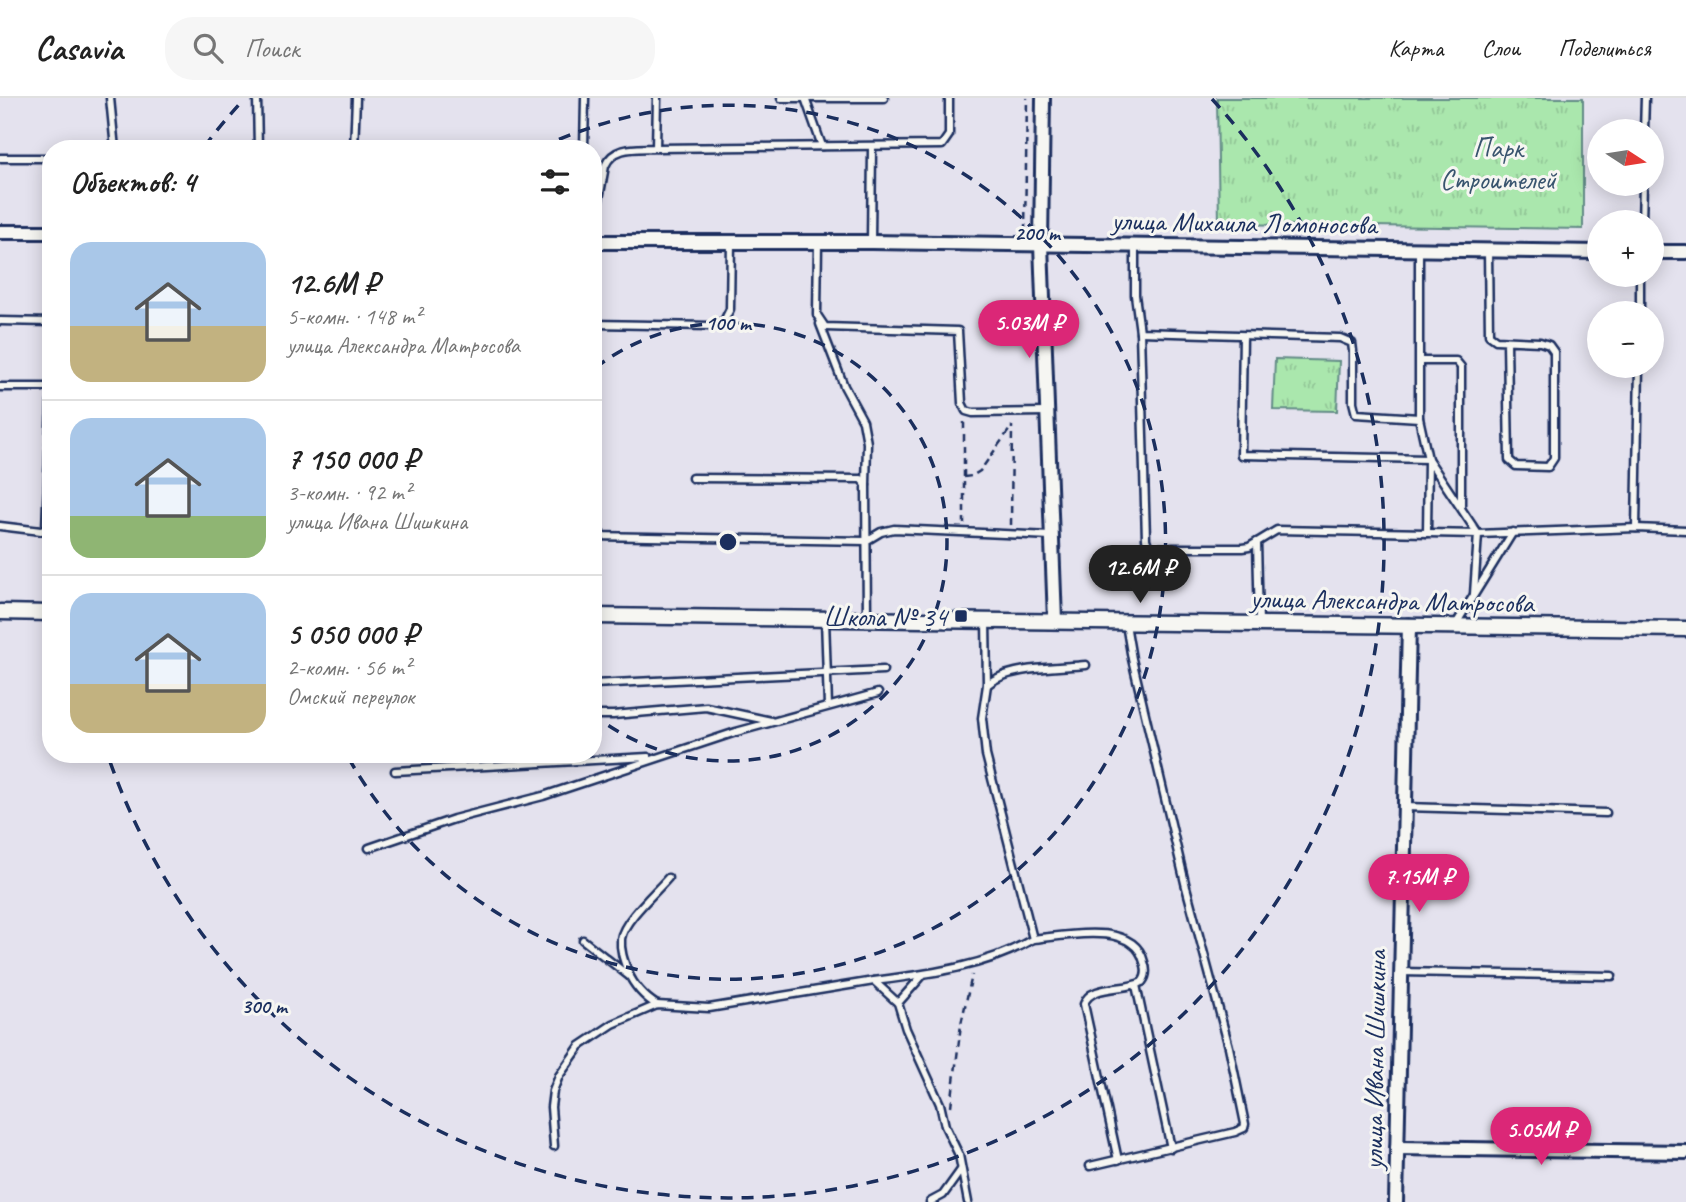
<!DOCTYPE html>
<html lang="ru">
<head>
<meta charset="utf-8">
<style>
	:root { --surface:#fff; --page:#f6f6f6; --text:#222; --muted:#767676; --line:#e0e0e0; --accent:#db2777 }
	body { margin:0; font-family:Caveat,sans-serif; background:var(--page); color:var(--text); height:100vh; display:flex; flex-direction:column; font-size:26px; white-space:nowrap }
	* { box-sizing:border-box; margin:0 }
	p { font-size:23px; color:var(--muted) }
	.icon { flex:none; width:38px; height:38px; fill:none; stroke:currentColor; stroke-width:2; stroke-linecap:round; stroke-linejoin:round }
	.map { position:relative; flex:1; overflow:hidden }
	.sheet { position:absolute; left:42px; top:42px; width:560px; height:623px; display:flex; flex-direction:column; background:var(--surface); border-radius:28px; box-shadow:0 4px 18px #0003 }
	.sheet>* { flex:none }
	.needle { width:46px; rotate:102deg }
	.fabs { position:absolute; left:1587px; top:21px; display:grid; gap:14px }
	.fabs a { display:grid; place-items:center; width:77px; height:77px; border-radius:50%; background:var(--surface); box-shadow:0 4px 18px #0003; font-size:35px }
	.price { position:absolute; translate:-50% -60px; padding:0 16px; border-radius:24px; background:var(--accent); color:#fff; font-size:23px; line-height:46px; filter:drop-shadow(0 2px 4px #0008) }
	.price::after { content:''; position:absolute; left:50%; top:42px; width:21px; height:16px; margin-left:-10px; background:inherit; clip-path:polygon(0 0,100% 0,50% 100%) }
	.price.selected { background:#222; color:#fff }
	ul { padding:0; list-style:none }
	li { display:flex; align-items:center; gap:21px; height:175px; padding:0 28px }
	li+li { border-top:2px solid var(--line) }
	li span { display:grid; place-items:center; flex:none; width:196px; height:140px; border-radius:21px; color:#555 }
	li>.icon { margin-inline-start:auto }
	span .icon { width:84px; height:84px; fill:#fffc; stroke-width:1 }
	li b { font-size:30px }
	h2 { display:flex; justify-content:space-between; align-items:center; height:84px; padding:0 28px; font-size:30px }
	header { display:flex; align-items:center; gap:42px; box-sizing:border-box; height:98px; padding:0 35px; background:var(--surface); border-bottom:2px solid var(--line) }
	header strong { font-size:33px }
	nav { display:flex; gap:38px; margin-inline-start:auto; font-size:24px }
	.search { width:490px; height:63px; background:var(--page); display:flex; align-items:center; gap:18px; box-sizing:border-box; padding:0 24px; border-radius:28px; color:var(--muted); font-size:26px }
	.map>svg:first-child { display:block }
</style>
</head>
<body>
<header>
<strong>Casavia</strong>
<div class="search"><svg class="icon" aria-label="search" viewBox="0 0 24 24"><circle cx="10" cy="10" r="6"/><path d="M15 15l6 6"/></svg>Поиск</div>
<nav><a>Карта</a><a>Слои</a><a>Поделиться</a></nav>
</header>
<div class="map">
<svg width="1686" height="1104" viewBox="0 0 1686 1104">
	<defs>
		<pattern id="grass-tufts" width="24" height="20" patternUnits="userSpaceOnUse" patternTransform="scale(1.75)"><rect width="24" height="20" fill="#aae7ad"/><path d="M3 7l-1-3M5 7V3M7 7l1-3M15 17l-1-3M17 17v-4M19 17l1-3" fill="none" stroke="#92c697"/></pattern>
	</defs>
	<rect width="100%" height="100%" fill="#e4e2ee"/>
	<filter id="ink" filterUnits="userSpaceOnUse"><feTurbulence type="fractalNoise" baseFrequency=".0143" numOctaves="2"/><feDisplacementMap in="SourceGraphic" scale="14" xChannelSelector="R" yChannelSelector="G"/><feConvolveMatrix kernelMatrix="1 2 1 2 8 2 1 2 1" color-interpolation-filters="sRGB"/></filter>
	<g filter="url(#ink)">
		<g fill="url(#grass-tufts)" stroke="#628b86" stroke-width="2">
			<polygon points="1217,0 1583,0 1583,131 1219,126"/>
			<polygon points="1275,261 1339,263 1337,313 1273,312"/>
		</g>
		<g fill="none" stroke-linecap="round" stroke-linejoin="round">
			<g stroke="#1b2f5e" stroke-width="11">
				<g id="service">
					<polyline points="110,0 115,51"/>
					<polyline points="257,0 258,51"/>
					<polyline points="781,0 805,0 822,48"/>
					<polyline points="805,0 884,0"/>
					<polyline points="1644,33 1645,0"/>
					<polyline points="656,50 657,0"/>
					<polyline points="354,51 356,0"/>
					<polyline points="584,51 585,0"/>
					<polyline points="0,60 51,60"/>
					<polyline points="1642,124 1643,86"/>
					<path d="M 593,134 L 605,68 C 614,47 637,51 656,50 L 942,47 L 949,37 L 949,0"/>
					<polyline points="871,144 872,49"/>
					<polyline points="818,145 817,217 825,229 958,233 962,305 966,313 973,315 1047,314"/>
					<polyline points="1135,147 1135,197 1140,234 1340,240 1352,245 1353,253 1353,304 1356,316 1419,320"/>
					<polyline points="1419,151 1419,320 1428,361 1427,435"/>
					<polyline points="1488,153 1489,237 1496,242 1540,244 1549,247 1554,254 1554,360 1548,369 1516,368 1509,362 1507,243"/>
					<polyline points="1640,215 1640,177"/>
					<polyline points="0,223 51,224"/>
					<polyline points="593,226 711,228 724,223 730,211 731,144"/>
					<polyline points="820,226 844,288 863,323 867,345 866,387"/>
					<polyline points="1140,234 1146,441 1148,447 1154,450 1242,450 1249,449 1277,432 1478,436 1474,496"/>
					<polyline points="1243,238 1241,357 1428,361 1478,436 1636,430 1686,432"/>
					<polyline points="1420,263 1456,263 1461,269 1461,408"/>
					<polyline points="0,289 51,289"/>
					<polyline points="692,380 861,381 866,387 867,519"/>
					<polyline points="0,428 41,433 46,431 51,304"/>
					<polyline points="1636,430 1639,268"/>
					<polyline points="593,438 866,443 881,434 894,431 1051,438"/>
					<polyline points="1257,444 1259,525"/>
					<polyline points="825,521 828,608"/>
					<polyline points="1456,526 1513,434"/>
					<polyline points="593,586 883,572"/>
					<path d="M 987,587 C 1008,568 1058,570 1086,567"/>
					<polyline points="593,617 613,617 706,609 771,623"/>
					<polyline points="395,673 648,659"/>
					<polyline points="1405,709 1606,715"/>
					<polyline points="369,750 454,721 543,698 736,634 878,595"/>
					<path d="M 1033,841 C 1064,838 1134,822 1144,864 C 1147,872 1147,878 1142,884 C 1126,893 1090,886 1084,906 L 1118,1062"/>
					<polyline points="583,842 629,878"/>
					<polyline points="1401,874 1612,878"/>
					<path d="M 874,883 C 928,876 986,869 1033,841 L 986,657 L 982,620 L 987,587 L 986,522"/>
					<polyline points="1136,887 1171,1050"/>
					<polyline points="898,905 922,878"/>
					<path d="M 657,907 C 645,900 633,887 628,874 C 624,863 620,853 621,841 C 623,823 656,794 668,780"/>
					<polyline points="554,1048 551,1009 553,993 559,978 580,948 613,926 657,907 709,910 874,883 898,905 906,931 940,1006 945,1028 959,1057 968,1104"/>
					<polyline points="1090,1068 1235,1034 1244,1030 1245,1026 1229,949 1186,789 1132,561 1126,526"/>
					<polyline points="930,1104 943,1097 961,1072"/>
				</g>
			</g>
			<g stroke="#1b2f5e" stroke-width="18">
				<g id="minor">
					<polyline points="1043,0 1041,146 1055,523"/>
					<polyline points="0,134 51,134"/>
					<polyline points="593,144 871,144 1600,154"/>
					<polyline points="1652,154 1686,154"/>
					<polyline points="1397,1050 1686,1054"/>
					<polyline points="1396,1104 1409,527"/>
				</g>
			</g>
			<g stroke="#1b2f5e" stroke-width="19">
				<g id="tertiary">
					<polyline points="0,514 51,515"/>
					<polyline points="593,518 1686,531"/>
				</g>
			</g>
			<g stroke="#1b2f5e" stroke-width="2.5" stroke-dasharray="7 5" stroke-linecap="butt">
				<polyline points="1025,133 1027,0"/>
				<polyline points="964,324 964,426"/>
				<polyline points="964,379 972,378 980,373 1012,328"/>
				<polyline points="1011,427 1012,328"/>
				<polyline points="951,1008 961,926 972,877"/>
			</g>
			<use href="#service" stroke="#f6f6f2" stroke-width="6"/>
			<use href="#minor" stroke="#f6f6f2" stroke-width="12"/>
			<use href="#tertiary" stroke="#f6f6f2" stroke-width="14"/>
		</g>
	</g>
	<g fill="none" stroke="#1b2f5e" stroke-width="3.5" stroke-dasharray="12 9">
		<path d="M595 270A219 219 0 1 1 595 618"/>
		<path d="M540 50A437 437 0 1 1 348 659"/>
		<path d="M204 49A656 656 0 0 1 244 1M1212 1A656 656 0 1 1 108 658"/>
	</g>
	<rect fill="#1b2f5e" stroke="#f6f6f2" stroke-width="2.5" x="954" y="511" width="14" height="14" rx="3.5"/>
	<g text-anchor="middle" stroke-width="6" stroke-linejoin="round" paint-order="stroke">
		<g font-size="28" fill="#38546e" stroke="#f6f6f2">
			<text x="1498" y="59">Парк<tspan x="1498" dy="32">Строителей</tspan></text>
		</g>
		<g font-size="28" fill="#1b2f5e" stroke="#f6f6f2">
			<text transform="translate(1244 124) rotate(1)" y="10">улица Михаила Ломоносова</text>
			<text transform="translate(1392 502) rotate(1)" y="10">улица Александра Матросова</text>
			<text transform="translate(1374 962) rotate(-89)" y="10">улица Ивана Шишкина</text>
		</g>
		<g font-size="28" fill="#1b2f5e" stroke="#f6f6f2" text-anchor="end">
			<text x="947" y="528">Школа № 34</text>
		</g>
	</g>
	<circle cx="728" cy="444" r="10" fill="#1b2f5e" stroke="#f6f6f2" stroke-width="3.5"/>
	<g font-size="21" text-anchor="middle" font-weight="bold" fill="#1b2f5e" stroke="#f6f6f2" stroke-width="6" stroke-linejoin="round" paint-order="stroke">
		<text x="1037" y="142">200 m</text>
		<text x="728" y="232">100 m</text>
		<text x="264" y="915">300 m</text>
	</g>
</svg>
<div class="fabs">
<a><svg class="needle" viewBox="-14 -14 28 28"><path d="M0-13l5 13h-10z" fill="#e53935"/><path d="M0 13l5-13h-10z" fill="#767676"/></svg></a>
<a>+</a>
<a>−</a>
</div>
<b class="price" style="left:1029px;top:262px">5.03M ₽</b>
<b class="price selected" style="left:1140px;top:507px">12.6M ₽</b>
<b class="price" style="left:1419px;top:816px">7.15M ₽</b>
<b class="price" style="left:1541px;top:1069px">5.05M ₽</b>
<section class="sheet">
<h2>Объектов: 4<svg class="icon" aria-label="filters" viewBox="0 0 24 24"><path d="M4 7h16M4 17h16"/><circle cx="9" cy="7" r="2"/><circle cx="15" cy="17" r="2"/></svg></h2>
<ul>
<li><span style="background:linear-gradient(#a9c7e8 60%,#c2b280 0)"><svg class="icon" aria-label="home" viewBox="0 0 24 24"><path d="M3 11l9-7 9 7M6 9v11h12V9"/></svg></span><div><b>12.6M ₽</b><p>5-комн. · 148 m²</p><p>улица Александра Матросова</p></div></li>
<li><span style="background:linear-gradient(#a9c7e8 70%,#8fb573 0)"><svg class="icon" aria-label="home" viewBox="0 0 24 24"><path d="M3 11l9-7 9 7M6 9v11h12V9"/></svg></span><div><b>7 150 000 ₽</b><p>3-комн. · 92 m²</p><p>улица Ивана Шишкина</p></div></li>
<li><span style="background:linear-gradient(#a9c7e8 65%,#c2b280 0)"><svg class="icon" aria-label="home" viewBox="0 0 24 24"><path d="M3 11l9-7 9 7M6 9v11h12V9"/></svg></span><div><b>5 050 000 ₽</b><p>2-комн. · 56 m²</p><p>Омский переулок</p></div></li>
</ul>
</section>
</div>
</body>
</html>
